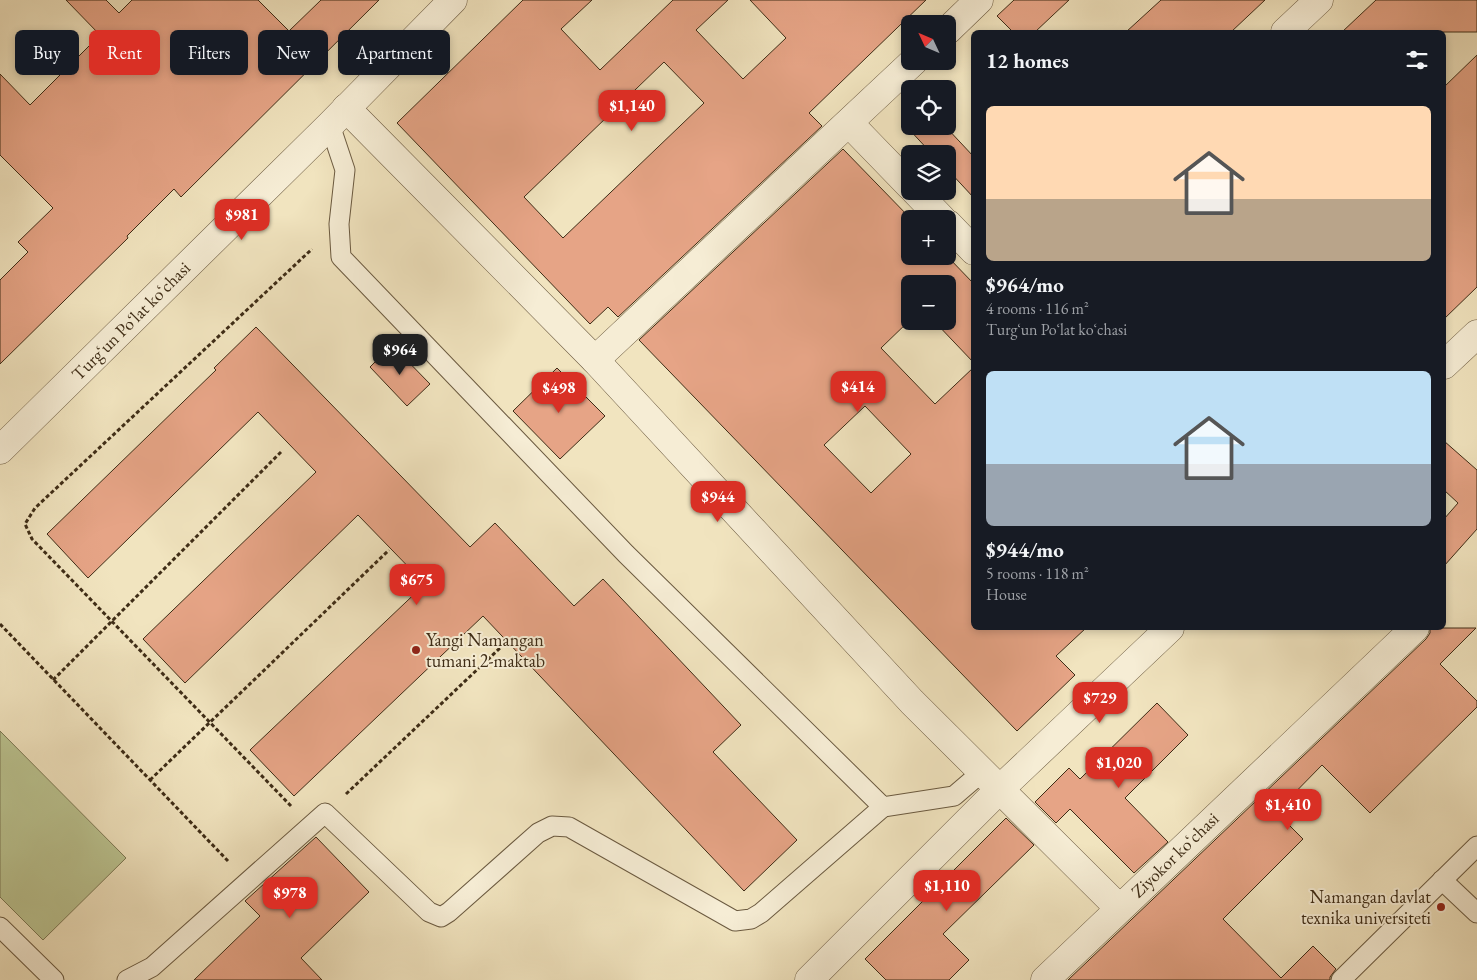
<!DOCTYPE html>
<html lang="en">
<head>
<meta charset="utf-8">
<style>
	:root { --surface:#171b24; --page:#242831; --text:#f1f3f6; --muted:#9ea1a6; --accent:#d93025 }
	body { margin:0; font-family:"EB Garamond",serif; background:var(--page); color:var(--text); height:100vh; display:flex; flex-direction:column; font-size:19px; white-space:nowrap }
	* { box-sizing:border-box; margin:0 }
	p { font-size:16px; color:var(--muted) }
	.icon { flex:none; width:28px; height:28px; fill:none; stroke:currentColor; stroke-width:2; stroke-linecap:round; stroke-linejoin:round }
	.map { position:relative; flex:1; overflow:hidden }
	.panel { position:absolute; left:971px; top:30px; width:475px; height:600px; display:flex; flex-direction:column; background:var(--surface); border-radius:8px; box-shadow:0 2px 8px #0003 }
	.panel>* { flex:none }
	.guide { position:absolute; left:15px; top:30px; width:475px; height:45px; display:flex; gap:10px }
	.needle { width:32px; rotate:314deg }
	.tools { position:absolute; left:901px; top:15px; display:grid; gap:10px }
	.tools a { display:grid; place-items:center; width:55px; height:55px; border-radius:8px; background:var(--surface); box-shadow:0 2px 8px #0003; font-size:25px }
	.price { position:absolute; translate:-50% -42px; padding:0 11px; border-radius:10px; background:var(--accent); color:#fff; font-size:16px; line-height:32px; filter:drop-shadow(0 1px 2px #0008) }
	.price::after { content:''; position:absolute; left:50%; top:30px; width:15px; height:11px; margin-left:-8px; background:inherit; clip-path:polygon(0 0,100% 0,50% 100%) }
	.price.on { background:#222; color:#fff }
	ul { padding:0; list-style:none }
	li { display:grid; align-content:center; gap:10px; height:265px; padding:0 15px }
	li span { display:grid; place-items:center; height:155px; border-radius:8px; color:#555 }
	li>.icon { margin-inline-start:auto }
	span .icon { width:90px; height:90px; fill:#fffc; stroke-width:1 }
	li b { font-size:21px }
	h2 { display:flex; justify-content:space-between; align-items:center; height:60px; padding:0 15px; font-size:21px }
	.tag { padding:0 18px; border-radius:8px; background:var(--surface); box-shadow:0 2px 8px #0003; font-size:18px; line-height:45px }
	.tag.on { background:var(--accent); color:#fff }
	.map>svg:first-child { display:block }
</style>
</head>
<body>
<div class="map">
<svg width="1477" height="980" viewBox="0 0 1477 980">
	<rect width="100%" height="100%" fill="#f1e4bf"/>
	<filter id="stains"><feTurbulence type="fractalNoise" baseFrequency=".004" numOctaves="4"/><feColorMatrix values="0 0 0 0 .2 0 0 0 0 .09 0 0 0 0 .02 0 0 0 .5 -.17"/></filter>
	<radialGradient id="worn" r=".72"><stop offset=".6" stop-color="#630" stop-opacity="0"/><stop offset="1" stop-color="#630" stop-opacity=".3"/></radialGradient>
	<polygon fill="#bbc491" stroke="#7c7854" points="0,731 126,858 43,940 0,897"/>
	<g fill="#e6a486" stroke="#3e2c16" fill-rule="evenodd">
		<polygon points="66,0 106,0 119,13 132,0 258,0 289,31 321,0 379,0 181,197 174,189 127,236 128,238 0,364 0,280 28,252 18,242 53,208 0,155 0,74 30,105 100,35"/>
		<path d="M 523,0 L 592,0 L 561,29 L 600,70 L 673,0 L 728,0 L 696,30 L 743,79 L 786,38 L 750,0 L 926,0 L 809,113 L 822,126 L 618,317 L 608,307 L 590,324 L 397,123 ZM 664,62 L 704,103 L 563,238 L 524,197 Z"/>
		<polygon points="1014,0 1069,0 1035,32 1013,32 997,16"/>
		<polygon points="1161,0 1265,0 1231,32 1126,32"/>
		<polygon points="1376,0 1477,0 1477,32 1342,32"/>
		<polygon points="1477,55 1477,287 1444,319 1444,87"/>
		<polygon points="906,126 945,126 974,157 974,198 948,170 948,154 932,154"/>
		<path d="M 843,149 L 911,219 L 910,219 L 910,256 L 947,256 L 974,284 L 974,363 L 934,321 L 948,321 L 948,284 L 910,284 L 910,320 L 881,348 L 935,404 L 974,367 L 974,628 L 1086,628 L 1056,656 L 1075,675 L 1017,731 L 639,340 ZM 865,406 L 911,454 L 871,493 L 824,445 Z"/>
		<polygon points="256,327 470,547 495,523 574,606 603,579 741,725 713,752 797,840 744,891 483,616 294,796 250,750 425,584 358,515 185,683 143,639 316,472 258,412 88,578 47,534 216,370 214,368"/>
		<polygon points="392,345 430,384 407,406 370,367"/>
		<polygon points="557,368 605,416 560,459 513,411"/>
		<polygon points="1444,441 1477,470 1477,529 1444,566 1444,519 1458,503 1444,490"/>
		<polygon points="1430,628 1476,628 1440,664 1477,701 1477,707 1370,813 1322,765 1276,812 1303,839 1223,919 1281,978 1313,946 1336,969 1330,977 1330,980 1068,980 1426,639 1430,633"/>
		<polygon points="1157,703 1188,735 1125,798 1168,842 1134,873 1070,809 1056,823 1035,802 1069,768 1080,779"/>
		<polygon points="1006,818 1034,845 943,934 969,960 949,980 886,980 865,959"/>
		<polygon points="316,837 369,892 301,958 322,980 194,980 260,916 245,901"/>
	</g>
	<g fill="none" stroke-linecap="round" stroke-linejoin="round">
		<g stroke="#6b5a40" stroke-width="21">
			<g id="service">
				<polyline points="330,125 345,170 339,224 341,257 626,554 883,807 954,796 982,772"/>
				<polyline points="1442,880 1477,913"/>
				<polyline points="0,927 54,980"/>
				<polyline points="127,980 152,967 325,813 429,912 441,917 449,912 538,833 552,826 569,827 735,921 751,919 761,913 883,807"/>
				<polyline points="1341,980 1477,846"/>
			</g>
		</g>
		<g stroke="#6b5a40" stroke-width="29">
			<g id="minor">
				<polyline points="948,30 979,0"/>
				<polyline points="1285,32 1319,0"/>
				<polyline points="346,108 595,360 912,702 1119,908"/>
				<polyline points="849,123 910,186"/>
				<polyline points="915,191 942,219"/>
				<polyline points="948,224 974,251"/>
				<polyline points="595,360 914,61"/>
				<polyline points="1444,365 1477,334"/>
				<polyline points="0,450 330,125 453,0"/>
				<polyline points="809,980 1000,789 1170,628"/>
				<polyline points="1045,980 1415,628"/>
			</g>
		</g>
		<g stroke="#3e2c16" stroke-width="3" stroke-dasharray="4 2.5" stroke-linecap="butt">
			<polyline points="0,624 228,861"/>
			<polyline points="53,680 281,452"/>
			<polyline points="150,780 389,550"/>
			<polyline points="346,794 500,648"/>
			<polyline points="291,806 32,539 25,524 35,508 312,249"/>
		</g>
		<use href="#service" stroke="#f6edd5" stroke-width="19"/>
		<use href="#minor" stroke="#f6edd5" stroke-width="28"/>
	</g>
	<g fill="#8f2418" stroke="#f6edd5" stroke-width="2">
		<circle cx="416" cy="650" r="5"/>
		<circle cx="1441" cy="907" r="5"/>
	</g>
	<g text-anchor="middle" stroke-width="4" stroke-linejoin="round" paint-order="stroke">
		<g font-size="18" fill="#3e2c16" stroke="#f6edd5">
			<text transform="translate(131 321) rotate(-45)" y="6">Turgʻun Poʻlat koʻchasi</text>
			<text transform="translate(1175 855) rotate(-44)" y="6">Ziyokor koʻchasi</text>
		</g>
		<g font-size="18" fill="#3e2c16" stroke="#f6edd5" text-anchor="start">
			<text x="426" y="646">Yangi Namangan<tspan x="426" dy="21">tumani 2-maktab</tspan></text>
			<text x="1431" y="903" text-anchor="end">Namangan davlat<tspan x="1431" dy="21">texnika universiteti</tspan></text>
		</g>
	</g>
	<rect width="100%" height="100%" filter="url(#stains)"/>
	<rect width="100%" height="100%" fill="url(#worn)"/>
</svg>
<div class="tools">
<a><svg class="needle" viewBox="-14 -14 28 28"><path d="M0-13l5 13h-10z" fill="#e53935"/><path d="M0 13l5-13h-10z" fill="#9ea1a6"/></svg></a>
<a><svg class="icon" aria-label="locate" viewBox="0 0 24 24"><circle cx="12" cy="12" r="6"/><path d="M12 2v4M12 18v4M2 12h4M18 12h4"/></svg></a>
<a><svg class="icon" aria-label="layers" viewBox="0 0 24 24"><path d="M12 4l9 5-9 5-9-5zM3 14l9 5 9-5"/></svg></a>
<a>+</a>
<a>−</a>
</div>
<b class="price" style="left:632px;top:132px">$1,140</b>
<b class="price" style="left:242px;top:241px">$981</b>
<b class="price on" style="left:400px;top:376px">$964</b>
<b class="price" style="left:858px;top:413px">$414</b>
<b class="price" style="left:559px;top:414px">$498</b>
<b class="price" style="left:718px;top:523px">$944</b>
<b class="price" style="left:417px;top:606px">$675</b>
<b class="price" style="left:1100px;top:724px">$729</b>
<b class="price" style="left:1119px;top:789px">$1,020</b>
<b class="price" style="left:1288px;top:831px">$1,410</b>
<b class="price" style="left:947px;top:912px">$1,110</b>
<b class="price" style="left:290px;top:919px">$978</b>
<div class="guide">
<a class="tag">Buy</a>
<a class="tag on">Rent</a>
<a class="tag">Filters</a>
<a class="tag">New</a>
<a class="tag">Apartment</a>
</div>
<section class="panel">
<h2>12 homes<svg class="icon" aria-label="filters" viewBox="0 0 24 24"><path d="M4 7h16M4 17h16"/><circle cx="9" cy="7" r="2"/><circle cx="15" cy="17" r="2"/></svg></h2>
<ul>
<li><span style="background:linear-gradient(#ffd9b3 60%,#b9a48a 0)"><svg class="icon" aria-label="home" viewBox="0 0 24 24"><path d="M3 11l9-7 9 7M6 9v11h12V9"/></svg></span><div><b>$964/mo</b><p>4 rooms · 116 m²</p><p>Turgʻun Poʻlat koʻchasi</p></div></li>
<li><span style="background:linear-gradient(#bfe0f5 60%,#9aa5b1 0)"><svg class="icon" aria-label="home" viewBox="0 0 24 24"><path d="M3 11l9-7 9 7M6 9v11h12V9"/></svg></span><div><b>$944/mo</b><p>5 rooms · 118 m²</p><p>House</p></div></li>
</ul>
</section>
</div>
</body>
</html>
